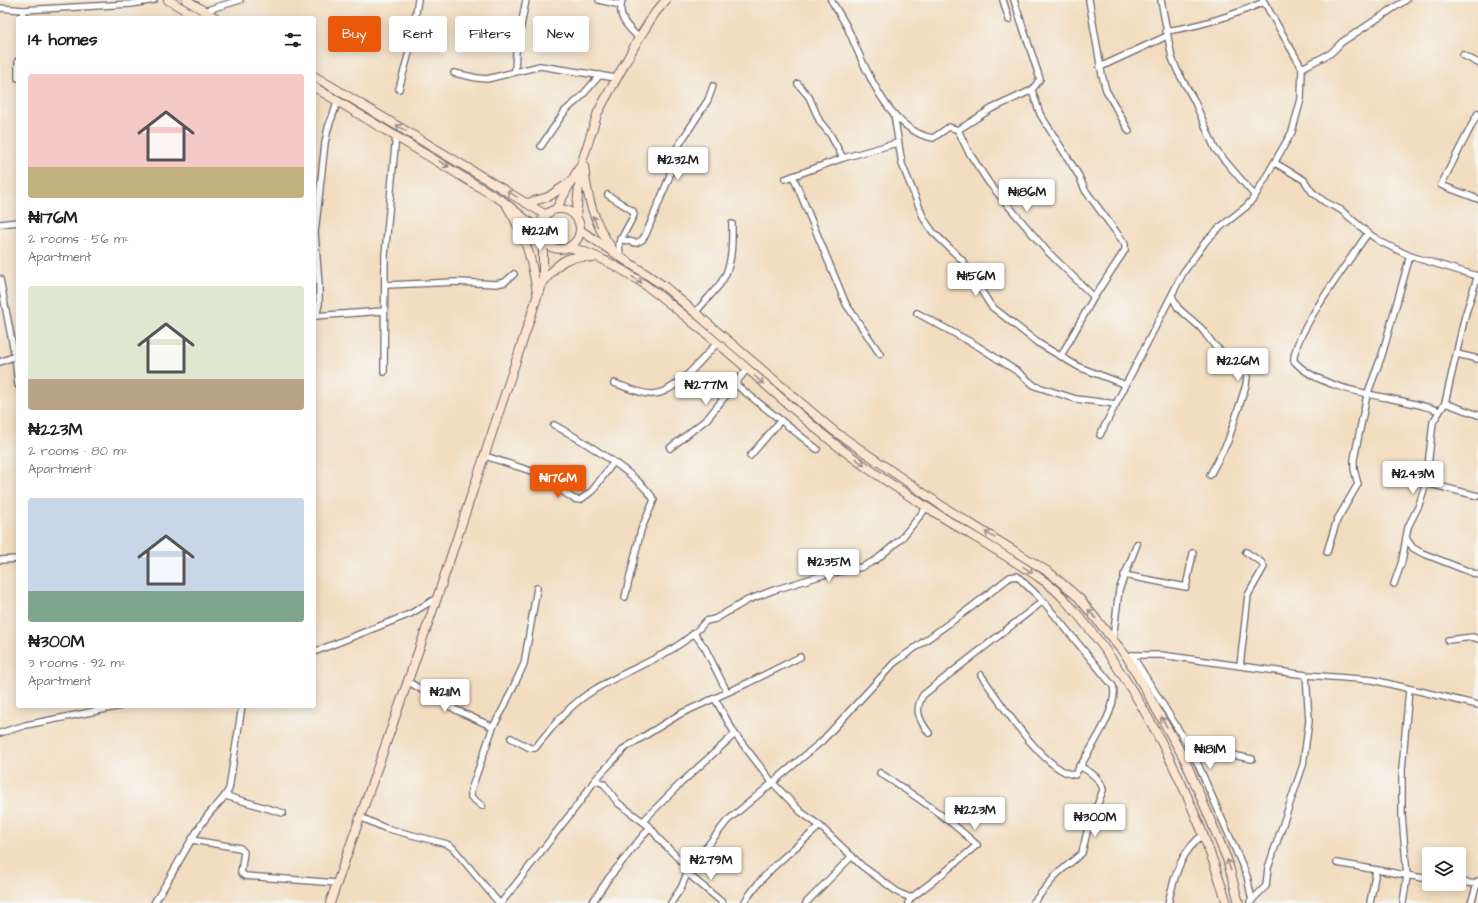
<!DOCTYPE html>
<html lang="en">
<head>
<meta charset="utf-8">
<style>
	:root { --surface:#fff; --page:#f6f6f6; --text:#222; --muted:#767676; --accent:#ea580c }
	body { margin:0; font-family:"Architects Daughter",sans-serif; background:var(--page); color:var(--text); height:100vh; display:flex; flex-direction:column; font-size:15px; white-space:nowrap }
	* { box-sizing:border-box; margin:0 }
	p { font-size:13px; color:var(--muted) }
	.icon { flex:none; width:22px; height:22px; fill:none; stroke:currentColor; stroke-width:2; stroke-linecap:round; stroke-linejoin:round }
	.map { position:relative; flex:1; overflow:hidden }
	.panel { position:absolute; left:16px; top:16px; width:300px; height:692px; display:flex; flex-direction:column; background:var(--surface); border-radius:4px; box-shadow:0 2px 10px #0003 }
	.panel>* { flex:none }
	.banner { position:absolute; left:328px; top:16px; width:380px; height:36px; display:flex; gap:8px }
	.controls { position:absolute; left:1422px; top:847px; display:grid; gap:8px }
	.controls a { display:grid; place-items:center; width:44px; height:44px; border-radius:4px; background:var(--surface); box-shadow:0 2px 10px #0003; font-size:20px }
	.price { position:absolute; translate:-50% -34px; padding:0 9px; border-radius:4px; background:#fff; color:#222; font-size:13px; line-height:26px; filter:drop-shadow(0 1px 2px #0008) }
	.price::after { content:''; position:absolute; left:50%; top:24px; width:12px; height:9px; margin-left:-6px; background:inherit; clip-path:polygon(0 0,100% 0,50% 100%) }
	.price.active { background:var(--accent); color:#fff }
	ul { padding:0; list-style:none }
	li { display:grid; align-content:center; gap:8px; height:212px; padding:0 12px }
	li span { display:grid; place-items:center; height:124px; border-radius:4px; color:#555 }
	li>.icon { margin-inline-start:auto }
	span .icon { width:72px; height:72px; fill:#fffc; stroke-width:1 }
	li b { font-size:17px }
	h2 { display:flex; justify-content:space-between; align-items:center; height:48px; padding:0 12px; font-size:17px }
	.pill { padding:0 14px; border-radius:4px; background:var(--surface); box-shadow:0 2px 10px #0003; font-size:14px; line-height:36px }
	.pill.active { background:var(--accent); color:#fff }
	.map>svg:first-child { display:block }
</style>
</head>
<body>
<div class="map">
<svg width="1478" height="903" viewBox="0 0 1478 903">
	<rect width="100%" height="100%" fill="#f6f6f2"/>
	<filter id="ink" filterUnits="userSpaceOnUse"><feTurbulence type="fractalNoise" baseFrequency=".025" numOctaves="2"/><feDisplacementMap in="SourceGraphic" scale="8" xChannelSelector="R" yChannelSelector="G"/><feConvolveMatrix kernelMatrix="1 2 1 2 8 2 1 2 1" color-interpolation-filters="sRGB"/></filter>
	<filter id="wash" filterUnits="userSpaceOnUse"><feTurbulence type="fractalNoise" baseFrequency=".012" numOctaves="4" result="noise"/><feDisplacementMap in="SourceGraphic" scale="16" xChannelSelector="R" yChannelSelector="G"/><feGaussianBlur stdDeviation="0.9" result="paint"/><feColorMatrix in="noise" values="0 0 0 0 0 0 0 0 0 0 0 0 0 0 0 0 0 1.4 0 .05"/><feComposite in="paint" operator="in"/></filter>
	<g filter="url(#wash)">
		<rect width="100%" height="100%" fill="#f2ddc0"/>
	</g>
	<g filter="url(#ink)">
		<g fill="none" stroke-linecap="round" stroke-linejoin="round">
			<g stroke="#6b636a" stroke-width="8">
				<g id="street">
					<polyline points="599,0 621,5"/>
					<path d="M 622,0 C 617,18 627,26 639,38"/>
					<path d="M 831,0 C 837,10 843,19 848,29 C 864,65 888,131 933,138 L 949,127 L 958,130 L 991,109 L 1032,90 L 1040,79 L 1014,0"/>
					<polyline points="1003,0 1009,20"/>
					<polyline points="1089,0 1102,75 1106,90 1129,131"/>
					<polyline points="1161,0 1172,58 1178,72 1194,100 1215,149 1255,196"/>
					<polyline points="0,8 23,10 131,4 154,0"/>
					<polyline points="204,11 240,0"/>
					<polyline points="22,18 23,10"/>
					<path d="M 1166,31 C 1201,26 1232,16 1264,2"/>
					<polyline points="1463,55 1478,63"/>
					<polyline points="18,61 18,78"/>
					<polyline points="1100,67 1167,36"/>
					<polyline points="1302,68 1331,53 1342,42 1406,0"/>
					<polyline points="515,71 516,52 526,0"/>
					<polyline points="454,73 477,78 487,79 540,66 616,78"/>
					<polyline points="798,84 809,97 820,122 830,134 843,158"/>
					<polyline points="399,89 411,45 418,0"/>
					<polyline points="1032,90 1040,114 1079,176 1085,190 1125,244 1125,250 1094,297 1061,356"/>
					<polyline points="1478,113 1441,185 1478,199"/>
					<polyline points="894,114 902,164 924,219 933,232 962,260 991,306 1038,343 1079,367 1126,385"/>
					<polyline points="958,130 968,151 989,183 1046,250 1094,297"/>
					<polyline points="541,146 565,111 581,97 600,75"/>
					<polyline points="1275,163 1304,180 1312,192 1325,202 1341,210 1368,233 1381,242 1410,256 1477,276"/>
					<polyline points="793,176 846,304 880,354"/>
					<polyline points="785,179 843,158 897,143"/>
					<polyline points="608,195 633,211 634,215 619,243 620,256"/>
					<polyline points="0,224 18,222"/>
					<path d="M 1368,233 C 1352,257 1291,337 1294,361 C 1325,395 1397,395 1439,411"/>
					<polyline points="620,239 636,243 642,240 646,234 669,178 675,151 708,100 713,86"/>
					<polyline points="0,279 15,357 18,385"/>
					<polyline points="386,285 457,282 496,284 505,282 514,274"/>
					<polyline points="1172,296 1178,308 1201,328 1214,345 1244,371 1247,376 1246,385 1228,441 1210,475"/>
					<path d="M 696,312 C 704,302 713,293 720,284 C 733,267 732,244 732,224"/>
					<polyline points="917,313 976,345 1018,372 1035,386 1076,399 1116,404"/>
					<polyline points="314,316 384,311"/>
					<polyline points="316,316 319,304 319,285 315,233 325,143 328,128 338,101"/>
					<polyline points="1457,354 1478,359"/>
					<polyline points="0,362 18,355"/>
					<polyline points="384,372 385,255 396,135"/>
					<path d="M 614,383 C 626,387 639,393 650,394 C 674,396 702,359 717,343"/>
					<polyline points="735,384 817,449"/>
					<polyline points="1445,403 1478,415"/>
					<path d="M 554,425 C 580,439 640,475 654,500 L 641,530 L 625,597"/>
					<polyline points="1100,435 1183,273 1206,241 1218,229 1247,206 1255,196 1292,132 1301,99 1302,68 1263,0"/>
					<polyline points="670,448 707,419 747,369"/>
					<polyline points="485,456 531,471 574,499 580,500 592,491 613,463"/>
					<polyline points="750,456 781,420"/>
					<polyline points="1426,483 1478,496"/>
					<polyline points="1406,538 1413,548 1422,553 1478,575"/>
					<polyline points="1327,552 1337,520 1358,484 1354,469 1354,459 1367,395 1382,355 1410,256"/>
					<polyline points="0,560 18,559"/>
					<polyline points="1124,575 1186,587 1193,553"/>
					<polyline points="1394,584 1402,561 1408,527 1419,505 1426,483 1433,422 1445,403 1465,316 1478,275"/>
					<polyline points="694,633 705,648 727,692"/>
					<polyline points="1113,639 1119,590 1137,544"/>
					<polyline points="1448,640 1473,637 1478,639"/>
					<polyline points="314,652 410,614 437,598"/>
					<polyline points="1132,655 1193,753 1247,876 1252,901"/>
					<polyline points="1127,657 1132,655 1161,655 1306,675 1373,680 1478,705"/>
					<polyline points="1240,666 1248,595 1264,567 1261,562 1246,552"/>
					<path d="M 981,675 C 998,699 1044,772 1075,775 C 1086,755 1120,708 1113,686 L 1043,601"/>
					<polyline points="407,681 456,710 493,727"/>
					<polyline points="715,699 735,734 772,782 801,812 820,826 862,866 899,893 911,898"/>
					<polyline points="0,733 26,725 121,706"/>
					<path d="M 511,738 L 530,748 L 535,748 C 553,726 570,704 594,690 C 630,667 678,655 706,621 L 715,619 L 748,600 L 774,590 L 823,575 L 862,567 L 876,560 L 901,539 L 927,507"/>
					<polyline points="1193,753 1213,751 1252,759"/>
					<path d="M 880,773 C 914,795 947,817 977,845 L 941,875 L 911,898 L 908,903"/>
					<polyline points="595,780 604,784 618,803 650,827 660,840 689,869"/>
					<polyline points="226,796 283,813"/>
					<polyline points="482,806 471,797 471,790 493,727 503,709 524,664 537,588"/>
					<polyline points="360,817 385,828 447,844 453,848 499,903"/>
					<polyline points="643,821 681,783 735,734"/>
					<polyline points="192,840 240,848 244,852 241,873 245,876 337,883"/>
					<polyline points="1337,863 1429,879"/>
					<polyline points="687,873 723,903"/>
					<polyline points="1459,882 1478,884"/>
					<polyline points="1250,902 1266,886 1268,868 1303,765 1309,721 1306,675"/>
					<path d="M 154,903 C 173,875 187,843 208,815 C 215,806 224,800 229,789 L 242,706"/>
					<polyline points="501,903 579,803 595,780 625,748 680,714 750,682 800,657"/>
					<polyline points="592,903 608,879 650,827"/>
					<path d="M 671,903 L 681,888 L 689,869 L 727,821 L 822,741 L 894,663 L 969,609 L 1010,577 L 1017,576 L 1043,601 L 923,695 C 914,710 919,720 929,733"/>
					<path d="M 744,903 C 763,872 793,850 820,826"/>
					<polyline points="806,903 852,856"/>
					<path d="M 1033,903 L 1057,874 L 1082,853 L 1087,832 L 1103,790 C 1101,778 1089,771 1079,766"/>
					<path d="M 1168,903 C 1175,875 1180,852 1204,834"/>
					<polyline points="1370,903 1376,870"/>
					<polyline points="1403,903 1407,876 1402,815 1402,769 1409,690"/>
					<polyline points="1471,903 1478,881"/>
				</g>
			</g>
			<g stroke="#6b636a" stroke-width="10">
				<g id="secondary">
					<polyline points="168,0 199,18"/>
					<polyline points="186,0 216,18"/>
					<polyline points="314,76 546,215"/>
					<polyline points="314,87 504,202 539,230"/>
					<path d="M 584,166 C 587,198 594,224 613,250"/>
					<polyline points="527,203 548,197 569,183"/>
					<path d="M 507,206 C 526,238 531,256 537,292"/>
					<circle cx="560" cy="229" r="20"/>
					<polyline points="556,209 579,168"/>
					<polyline points="576,217 581,165 598,112 639,38 655,13 666,0"/>
					<polyline points="580,230 664,286 834,431 942,506 1050,573 1079,598 1127,657 1185,760 1227,859 1239,903"/>
					<path d="M 569,247 C 620,260 663,298 703,331 C 742,363 780,398 819,431 C 852,459 889,483 925,506 C 955,526 986,543 1015,562 C 1033,573 1051,584 1065,600 C 1139,681 1195,799 1227,903"/>
					<path d="M 542,284 C 557,264 566,253 593,258"/>
					<polyline points="330,903 437,598 529,322 543,278 543,241"/>
				</g>
			</g>
			<use href="#street" stroke="#fff" stroke-width="5.5"/>
			<use href="#secondary" stroke="#fce5cf" stroke-width="8"/>
		</g>
		<defs><path id="oneway-shaft" d="M-6 0H5M1.5-3L5.5 0L1.5 3" fill="none" stroke-width="1.6" stroke-linecap="round" stroke-linejoin="round"/></defs>
		<g stroke="#9a8d8c">
			<use href="#oneway-shaft" transform="translate(401 128) rotate(-149)"/>
			<use href="#oneway-shaft" transform="translate(444 164) rotate(32)"/>
			<use href="#oneway-shaft" transform="translate(512 194) rotate(-149)"/>
			<use href="#oneway-shaft" transform="translate(595 221) rotate(-113)"/>
			<use href="#oneway-shaft" transform="translate(637 280) rotate(34)"/>
			<use href="#oneway-shaft" transform="translate(759 380) rotate(42)"/>
			<use href="#oneway-shaft" transform="translate(860 462) rotate(36)"/>
			<use href="#oneway-shaft" transform="translate(990 535) rotate(-148)"/>
			<use href="#oneway-shaft" transform="translate(1028 570) rotate(34)"/>
			<use href="#oneway-shaft" transform="translate(1092 614) rotate(-130)"/>
			<use href="#oneway-shaft" transform="translate(1164 722) rotate(-120)"/>
			<use href="#oneway-shaft" transform="translate(1229 865) rotate(-108)"/>
		</g>
	</g>
</svg>
<div class="controls">
<a><svg class="icon" aria-label="layers" viewBox="0 0 24 24"><path d="M12 4l9 5-9 5-9-5zM3 14l9 5 9-5"/></svg></a>
</div>
<b class="price" style="left:678px;top:181px">₦232M</b>
<b class="price" style="left:1027px;top:213px">₦186M</b>
<b class="price" style="left:540px;top:252px">₦221M</b>
<b class="price" style="left:976px;top:297px">₦156M</b>
<b class="price" style="left:1238px;top:382px">₦226M</b>
<b class="price" style="left:706px;top:406px">₦277M</b>
<b class="price" style="left:1413px;top:495px">₦243M</b>
<b class="price active" style="left:558px;top:499px">₦176M</b>
<b class="price" style="left:829px;top:583px">₦235M</b>
<b class="price" style="left:445px;top:713px">₦211M</b>
<b class="price" style="left:1210px;top:770px">₦181M</b>
<b class="price" style="left:975px;top:831px">₦223M</b>
<b class="price" style="left:1095px;top:838px">₦300M</b>
<b class="price" style="left:711px;top:881px">₦279M</b>
<div class="banner">
<a class="pill active">Buy</a>
<a class="pill">Rent</a>
<a class="pill">Filters</a>
<a class="pill">New</a>
</div>
<section class="panel">
<h2>14 homes<svg class="icon" aria-label="filters" viewBox="0 0 24 24"><path d="M4 7h16M4 17h16"/><circle cx="9" cy="7" r="2"/><circle cx="15" cy="17" r="2"/></svg></h2>
<ul>
<li><span style="background:linear-gradient(#f6c9c9 75%,#c2b280 0)"><svg class="icon" aria-label="home" viewBox="0 0 24 24"><path d="M3 11l9-7 9 7M6 9v11h12V9"/></svg></span><div><b>₦176M</b><p>2 rooms · 56 m²</p><p>Apartment</p></div></li>
<li><span style="background:linear-gradient(#dfe7d0 75%,#b9a48a 0)"><svg class="icon" aria-label="home" viewBox="0 0 24 24"><path d="M3 11l9-7 9 7M6 9v11h12V9"/></svg></span><div><b>₦223M</b><p>2 rooms · 80 m²</p><p>Apartment</p></div></li>
<li><span style="background:linear-gradient(#c9d6e8 75%,#7fa58c 0)"><svg class="icon" aria-label="home" viewBox="0 0 24 24"><path d="M3 11l9-7 9 7M6 9v11h12V9"/></svg></span><div><b>₦300M</b><p>3 rooms · 92 m²</p><p>Apartment</p></div></li>
</ul>
</section>
</div>
</body>
</html>
